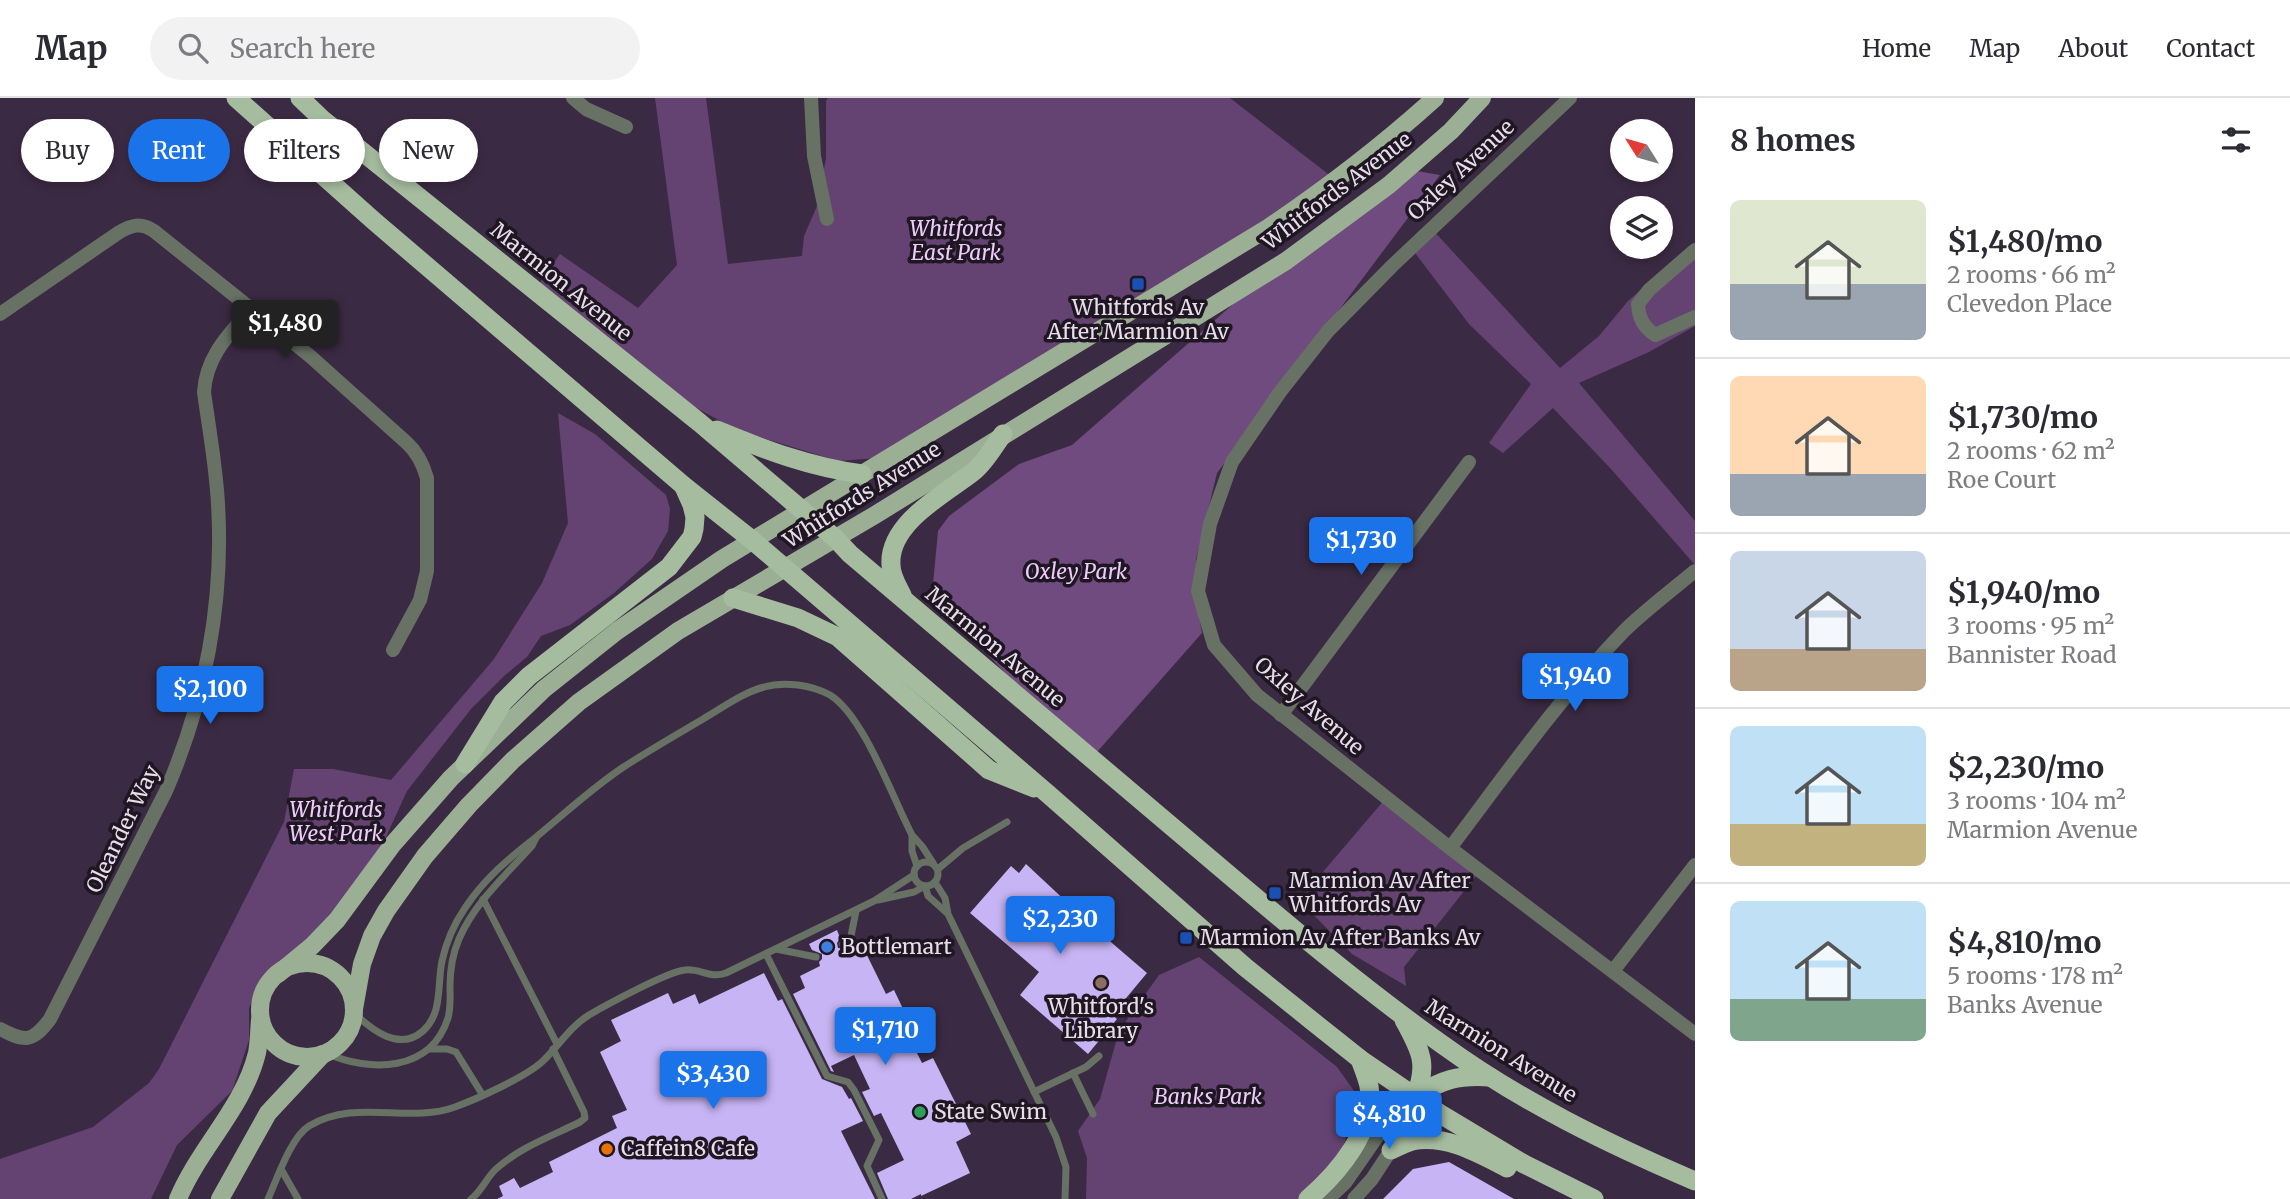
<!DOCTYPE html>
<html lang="en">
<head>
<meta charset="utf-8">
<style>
	:root { --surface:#fff; --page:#f2f2f3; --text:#2b2b33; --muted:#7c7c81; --line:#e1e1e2; --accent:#1a73e8 }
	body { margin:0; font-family:Merriweather,serif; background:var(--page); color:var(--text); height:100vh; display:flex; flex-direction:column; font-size:26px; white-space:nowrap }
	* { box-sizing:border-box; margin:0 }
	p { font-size:23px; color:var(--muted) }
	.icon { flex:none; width:38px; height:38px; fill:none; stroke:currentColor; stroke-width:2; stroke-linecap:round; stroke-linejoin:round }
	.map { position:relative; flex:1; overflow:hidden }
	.drawer { display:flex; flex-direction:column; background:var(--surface); width:595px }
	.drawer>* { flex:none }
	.guide { position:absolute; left:21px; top:21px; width:665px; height:63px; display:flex; gap:14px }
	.needle { width:46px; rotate:307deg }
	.controls { position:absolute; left:1610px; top:21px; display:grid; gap:14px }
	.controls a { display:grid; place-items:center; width:63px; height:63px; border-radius:50%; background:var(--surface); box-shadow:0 4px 10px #0003; font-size:35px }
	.price { position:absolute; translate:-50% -60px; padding:0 16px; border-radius:7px; background:var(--accent); color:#fff; font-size:23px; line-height:46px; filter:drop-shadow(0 2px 4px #0008) }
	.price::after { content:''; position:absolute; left:50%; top:42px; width:21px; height:16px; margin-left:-10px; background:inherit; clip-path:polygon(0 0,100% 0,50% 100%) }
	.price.selected { background:#222; color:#fff }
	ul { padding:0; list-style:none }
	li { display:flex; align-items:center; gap:21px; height:175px; padding:0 35px }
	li+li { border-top:2px solid var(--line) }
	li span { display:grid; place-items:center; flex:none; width:196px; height:140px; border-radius:10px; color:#555 }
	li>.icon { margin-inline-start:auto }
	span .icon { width:84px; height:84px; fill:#fffc; stroke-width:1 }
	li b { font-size:30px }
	h2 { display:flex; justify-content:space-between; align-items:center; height:84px; padding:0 35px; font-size:30px }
	.chip { padding:0 24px; border-radius:32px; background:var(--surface); box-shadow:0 4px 10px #0003; font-size:24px; line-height:63px }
	.chip.selected { background:var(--accent); color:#fff }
	header { display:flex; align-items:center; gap:42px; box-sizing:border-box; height:98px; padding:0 35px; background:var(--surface); border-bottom:2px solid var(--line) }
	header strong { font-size:33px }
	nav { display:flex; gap:38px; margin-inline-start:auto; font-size:24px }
	.search { width:490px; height:63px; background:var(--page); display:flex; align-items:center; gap:18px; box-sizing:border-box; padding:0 24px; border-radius:38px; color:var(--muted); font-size:26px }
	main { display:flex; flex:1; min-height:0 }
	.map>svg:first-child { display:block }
</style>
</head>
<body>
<header>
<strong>Map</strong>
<div class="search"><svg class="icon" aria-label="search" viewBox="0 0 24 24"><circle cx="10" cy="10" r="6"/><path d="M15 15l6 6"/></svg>Search here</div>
<nav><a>Home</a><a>Map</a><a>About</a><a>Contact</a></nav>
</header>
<main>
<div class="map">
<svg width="1695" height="1101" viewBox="0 0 1695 1101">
	<rect width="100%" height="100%" fill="#3b2a43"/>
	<g fill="#644372">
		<polygon points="655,0 706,0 728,166 802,158 804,138 817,108 826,60 826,3 828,0 1230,0 1345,89 1191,170 877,360 838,363 737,332 689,306 539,186 560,156 638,210 677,167"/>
		<polygon points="1431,130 1560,270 1599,238 1628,203 1695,145 1695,228 1649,254 1579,285 1695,423 1695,467 1611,371 1553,310 1503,355 1489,345 1531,286 1469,226 1415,155"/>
		<polygon points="558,315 595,336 666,397 670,411 668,433 652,461 614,495 570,527 541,538 527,559 504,578 471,611 407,693 364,787 321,834 263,877 249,910 249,942 232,993 177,1047 151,1101 0,1101 0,1061 93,1029 149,985 159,971 284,724 294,671 333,671 391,682 494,561 542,485 568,425"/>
		<polygon points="1386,700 1480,773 1404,869 1406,888 1352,856 1299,802"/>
		<polygon points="1199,859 1337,969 1357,997 1331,1098 1327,1101 1086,1101 1087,1060 1078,1033 1100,1001 1119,933 1159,877"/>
	</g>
	<polygon fill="#704b7f" points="1417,73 1440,77 1217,375 1196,461 1196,503 1202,535 1097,654 1005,575 932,497 938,433 949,418 1019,366 1072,347 1239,201"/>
	<g fill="#c7b4f4">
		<polygon points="1026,766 1071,808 1070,809 1147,875 1112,917 1117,921 1088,956 1020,897 1039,874 970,815 1011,768 1019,775"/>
		<polygon points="837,832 840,840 837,845 838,850 846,851 847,854 862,847 886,896 894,892 916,938 910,941 922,965 933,960 971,1036 956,1044 970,1075 921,1098 921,1096 911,1101 888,1101 877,1075 904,1062 881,1015 874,1018 862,994 870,991 854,957 831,968 834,974 831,973 793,896 805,890 800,878 820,868 819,864 822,861 822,856 812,852 809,846"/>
		<polygon points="764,875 778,903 782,901 822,981 842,989 849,1001 851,1000 863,1023 841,1033 875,1101 497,1101 503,1098 499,1088 514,1080 520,1090 553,1074 549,1064 617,1030 612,1018 627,1012 600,954 621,943 611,922 668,895 673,906 695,896 699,906"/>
		<polygon points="1449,1064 1514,1101 1383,1101 1413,1071"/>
	</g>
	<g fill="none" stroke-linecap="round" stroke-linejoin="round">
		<g stroke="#677164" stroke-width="7">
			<polyline points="912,738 912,753 917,768"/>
			<circle cx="926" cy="776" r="12"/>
			<polyline points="938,771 963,750 1007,724"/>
			<polyline points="935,784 945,800 948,816 1056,1039 1066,1069 1065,1101"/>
			<polyline points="483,801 557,946"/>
			<polyline points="878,802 914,794 925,788 928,798 947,815"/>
			<polyline points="843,846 851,838 856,813"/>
			<polyline points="776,851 816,859"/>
			<polyline points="766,856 827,978 848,984 854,992 879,1042 867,1068 882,1101"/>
			<path d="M 354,915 C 372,932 399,954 423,933 C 443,915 437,887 442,863 C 446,845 454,826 465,810 C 484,781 508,761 535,740 C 564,716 591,691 622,670 C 648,653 676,637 703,621 C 722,610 742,595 764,589 C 784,583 812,587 830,597 C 864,618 893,701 912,737 L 922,748 L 933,765"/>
			<polyline points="430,951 447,951 456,954 482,996"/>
			<path d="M 326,955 C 370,975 431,974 448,920 C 451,909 450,899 450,888 C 450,872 453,855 459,841 C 475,804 506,777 532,748 L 536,740"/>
			<polyline points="1073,975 1093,1016"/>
			<polyline points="1034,994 1086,969 1099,958"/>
			<polyline points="281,1071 298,1101"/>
			<path d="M 268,1101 C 277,1081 291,1039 309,1028 C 356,1000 408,1026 455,1009 C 477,1001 528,978 544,962 C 559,947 571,928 589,917 C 606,907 669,873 685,872 C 700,870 710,881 726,875 L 874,803 L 914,777"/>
			<path d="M 471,1101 C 482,1093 486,1080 496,1071 C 520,1049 552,1038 580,1024 L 585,1020 L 584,1014 L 553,951"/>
		</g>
		<g stroke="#677164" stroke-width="14">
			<polyline points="573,0 586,11 626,29"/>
			<polyline points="811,0 814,58 827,121"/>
			<polyline points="1570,0 1392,168 1328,233 1280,294 1232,364 1210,426 1198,493 1214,547 1257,597 1450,750 1695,936"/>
			<path d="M 1695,152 L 1649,192 L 1638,206 C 1639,221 1643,228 1655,237 L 1695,219"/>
			<path d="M 0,216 L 118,135 C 131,127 141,124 154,133 L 310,258 L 407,345 C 418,355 423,366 427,380 L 427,473 L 420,502 L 393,552"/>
			<polyline points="1281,617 1469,364"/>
			<path d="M 1450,750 C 1506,676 1560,599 1625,532 C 1647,511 1672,492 1695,473"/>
			<polyline points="1613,873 1695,767"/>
			<path d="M 0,931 C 25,944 32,945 50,921 L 166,693 C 205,603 224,504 218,406 C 216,368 209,331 204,294 C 206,259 228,237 250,212"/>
		</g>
		<g stroke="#677164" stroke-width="14">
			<polyline points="1328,1101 1345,1085 1397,1010 1415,999"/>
			<polyline points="1354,1101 1372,1081 1412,1020 1415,999"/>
		</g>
		<g stroke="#9baf95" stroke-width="18">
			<circle cx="307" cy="912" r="47"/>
			<path d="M 278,876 L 312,848 L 337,822 L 393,746 L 451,680 L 544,591 L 617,533 L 722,461 L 1268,130 C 1327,90 1382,48 1435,0"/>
			<polyline points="354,911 362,866 372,838 386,813 425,758 469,707 513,662 579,604 678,533 875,417 1286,163 1389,87 1451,33 1482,0"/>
			<path d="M 178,1101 C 199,1050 244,1009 257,955 C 259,945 259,933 260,922"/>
			<polyline points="220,1101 268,1015 323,956"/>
		</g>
		<g stroke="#a6bc9f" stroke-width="19">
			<polyline points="236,0 374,123 684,388 752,442 1048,696 1245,869 1311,922 1360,961 1442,1017 1524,1066 1594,1101"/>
			<path d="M 300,0 L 323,22 L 700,325 L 836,441 L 850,456 C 956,547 1063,637 1170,727 C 1259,802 1348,880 1443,947 C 1520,1003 1608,1046 1695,1083"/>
			<path d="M 717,332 C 765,352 810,369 862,376"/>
			<path d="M 902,497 C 897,487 891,478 891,467 C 888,425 945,396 973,374 C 985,365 994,348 1003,336"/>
			<polyline points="733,500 798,520 838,539 989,672 1034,690"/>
			<polyline points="465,666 503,604 529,578 669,469 692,439 694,431 695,419 692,407 684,389"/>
			<path d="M 1404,922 C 1420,952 1429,965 1415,999"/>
			<path d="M 1415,999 C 1442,981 1458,977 1490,979"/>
			<path d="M 1391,1052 C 1398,1049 1405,1045 1412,1043 C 1445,1036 1478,1055 1507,1070"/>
			<path d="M 1308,1101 C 1339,1074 1375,1032 1369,988 C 1367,979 1363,970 1360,961"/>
		</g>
	</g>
	<g fill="#1a4fb4" stroke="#1e1621" stroke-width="2.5">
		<rect x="1131" y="179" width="14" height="14" rx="3.5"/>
		<rect x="1268" y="788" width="14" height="14" rx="3.5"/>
		<rect x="1179" y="833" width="14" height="14" rx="3.5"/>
	</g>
	<circle fill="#3f7fe0" stroke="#1e1621" stroke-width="2.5" cx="827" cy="849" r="7"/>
	<circle fill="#8d6e63" stroke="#1e1621" stroke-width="2.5" cx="1101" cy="885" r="7"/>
	<circle fill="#2e9e5b" stroke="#1e1621" stroke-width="2.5" cx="920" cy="1014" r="7"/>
	<circle fill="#e8710a" stroke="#1e1621" stroke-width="2.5" cx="607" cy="1051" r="7"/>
	<g text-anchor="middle" stroke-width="7" stroke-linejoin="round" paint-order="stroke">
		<g font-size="21" fill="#e8dded" stroke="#1e1621">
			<text transform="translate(1461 72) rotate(-43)" y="7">Oxley Avenue</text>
			<text transform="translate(1337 93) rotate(-37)" y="7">Whitfords Avenue</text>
			<text transform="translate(561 184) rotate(39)" y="7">Marmion Avenue</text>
			<text transform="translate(862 397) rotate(-32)" y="7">Whitfords Avenue</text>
			<text transform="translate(995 549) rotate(40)" y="7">Marmion Avenue</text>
			<text transform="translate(1309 608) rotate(41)" y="7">Oxley Avenue</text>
			<text transform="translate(123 731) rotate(-64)" y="7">Oleander Way</text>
			<text transform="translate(1501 953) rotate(32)" y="7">Marmion Avenue</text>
		</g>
		<g font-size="21" font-style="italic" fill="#eecdfc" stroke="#1e1621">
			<text x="956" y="138">Whitfords<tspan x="956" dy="24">East Park</tspan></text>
			<text x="1076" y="481">Oxley Park</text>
			<text x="336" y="719">Whitfords<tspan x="336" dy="24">West Park</tspan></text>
			<text x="1208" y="1006">Banks Park</text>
		</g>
		<g font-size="21" fill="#e8dded" stroke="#1e1621" text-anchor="start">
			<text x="1138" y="217" text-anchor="middle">Whitfords Av<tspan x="1138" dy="24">After Marmion Av</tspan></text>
			<text x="1289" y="790">Marmion Av After<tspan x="1289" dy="24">Whitfords Av</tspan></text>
			<text x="1200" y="847">Marmion Av After Banks Av</text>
			<text x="841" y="856">Bottlemart</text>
			<text x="1101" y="916" text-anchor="middle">Whitford's<tspan x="1101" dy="24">Library</tspan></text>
			<text x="934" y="1021">State Swim</text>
			<text x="621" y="1058">Caffein8 Cafe</text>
		</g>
	</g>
</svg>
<div class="controls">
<a><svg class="needle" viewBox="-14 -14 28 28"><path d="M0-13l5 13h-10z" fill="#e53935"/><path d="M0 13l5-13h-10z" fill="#7c7c81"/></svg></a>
<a><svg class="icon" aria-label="layers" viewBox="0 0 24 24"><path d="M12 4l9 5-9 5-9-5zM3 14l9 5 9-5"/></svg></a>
</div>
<b class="price selected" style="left:285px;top:262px">$1,480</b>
<b class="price" style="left:1361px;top:479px">$1,730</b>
<b class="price" style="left:1575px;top:615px">$1,940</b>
<b class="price" style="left:210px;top:628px">$2,100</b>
<b class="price" style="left:1060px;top:858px">$2,230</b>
<b class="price" style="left:885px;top:969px">$1,710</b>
<b class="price" style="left:713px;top:1013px">$3,430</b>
<b class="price" style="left:1389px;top:1053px">$4,810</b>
<div class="guide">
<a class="chip">Buy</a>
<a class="chip selected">Rent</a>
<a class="chip">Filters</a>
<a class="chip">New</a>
</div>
</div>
<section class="drawer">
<h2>8 homes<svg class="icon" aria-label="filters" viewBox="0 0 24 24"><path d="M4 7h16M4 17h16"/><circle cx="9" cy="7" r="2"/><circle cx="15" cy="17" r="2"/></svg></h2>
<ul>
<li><span style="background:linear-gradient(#dfe7d0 60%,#9aa5b1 0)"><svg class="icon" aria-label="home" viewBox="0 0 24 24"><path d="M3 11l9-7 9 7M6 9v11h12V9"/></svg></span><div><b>$1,480/mo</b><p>2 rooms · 66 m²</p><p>Clevedon Place</p></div></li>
<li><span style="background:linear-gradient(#ffd9b3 70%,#9aa5b1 0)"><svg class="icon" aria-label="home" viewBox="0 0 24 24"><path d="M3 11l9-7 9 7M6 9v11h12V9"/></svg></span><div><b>$1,730/mo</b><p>2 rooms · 62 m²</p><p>Roe Court</p></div></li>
<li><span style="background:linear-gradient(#c9d6e8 70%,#b9a48a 0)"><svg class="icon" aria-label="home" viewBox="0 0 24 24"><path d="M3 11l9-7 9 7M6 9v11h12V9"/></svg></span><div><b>$1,940/mo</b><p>3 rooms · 95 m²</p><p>Bannister Road</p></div></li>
<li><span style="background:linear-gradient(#bfe0f5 70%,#c2b280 0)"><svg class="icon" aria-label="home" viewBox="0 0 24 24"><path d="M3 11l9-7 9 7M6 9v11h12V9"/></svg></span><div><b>$2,230/mo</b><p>3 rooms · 104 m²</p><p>Marmion Avenue</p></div></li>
<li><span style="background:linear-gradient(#bfe0f5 70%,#7fa58c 0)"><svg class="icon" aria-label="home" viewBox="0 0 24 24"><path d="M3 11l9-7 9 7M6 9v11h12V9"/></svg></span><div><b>$4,810/mo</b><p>5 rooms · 178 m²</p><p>Banks Avenue</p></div></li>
</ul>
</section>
</main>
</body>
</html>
